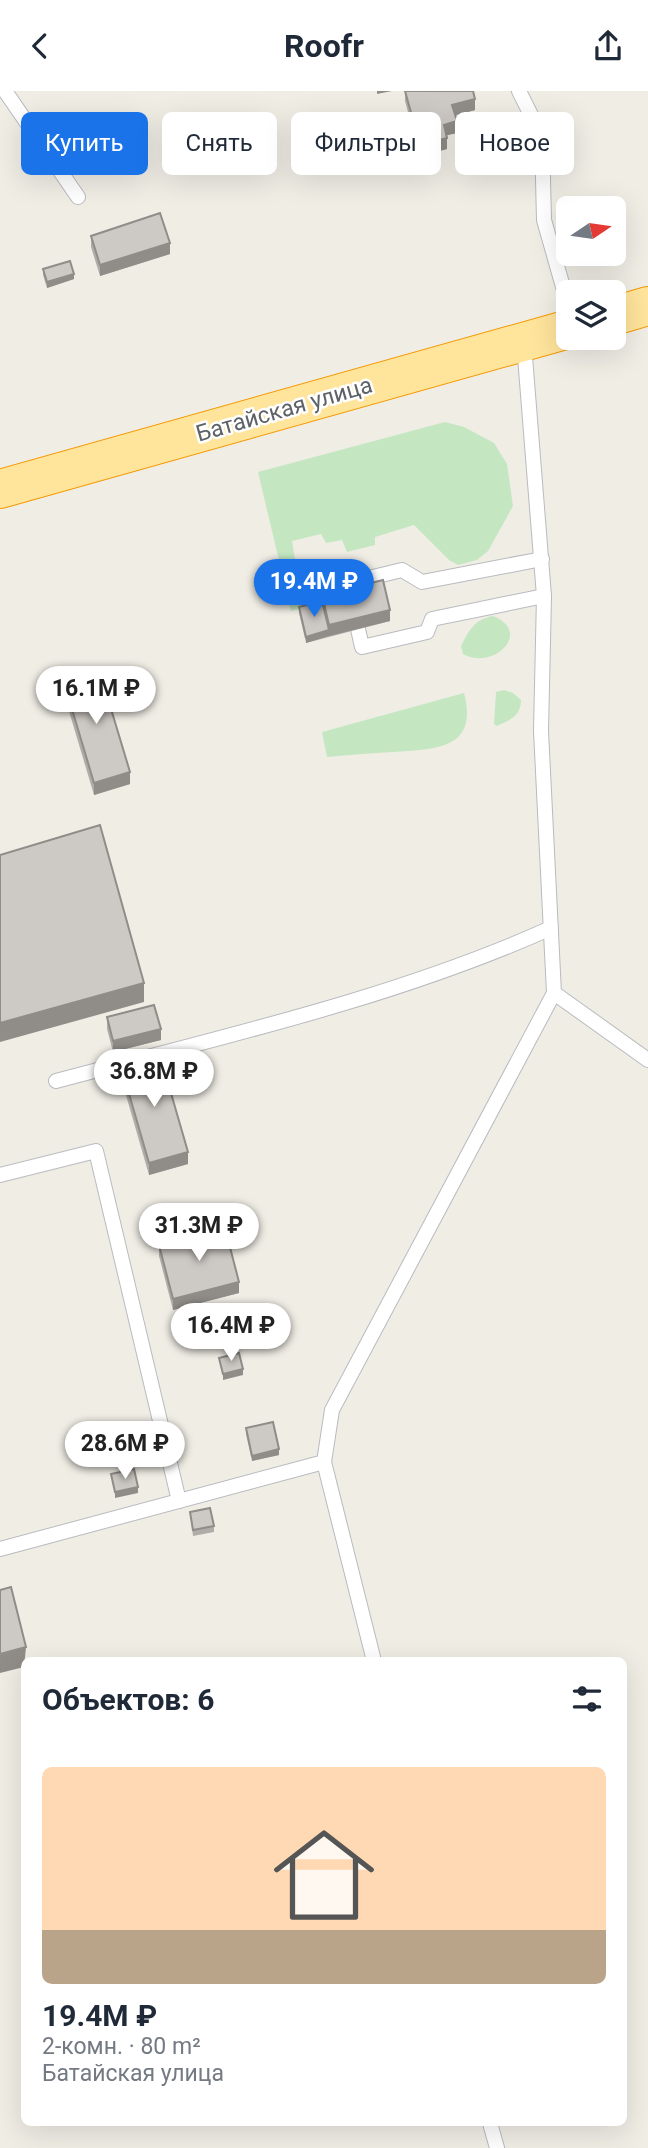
<!DOCTYPE html>
<html lang="ru">
<head>
<meta charset="utf-8">
<style>
	:root { --surface:#fff; --page:#f2f2f3; --text:#1f2937; --muted:#747a83; --line:#e0e1e3; --accent:#1a73e8 }
	body { margin:0; font-family:Roboto,sans-serif; background:var(--page); color:var(--text); height:100vh; display:flex; flex-direction:column; font-size:26px; white-space:nowrap }
	* { box-sizing:border-box; margin:0 }
	p { font-size:23px; color:var(--muted) }
	.icon { flex:none; width:38px; height:38px; fill:none; stroke:currentColor; stroke-width:2; stroke-linecap:round; stroke-linejoin:round }
	.map { position:relative; flex:1; overflow:hidden }
	.drawer { position:absolute; left:21px; top:1566px; width:606px; height:469px; display:flex; flex-direction:column; background:var(--surface); border-radius:10px; box-shadow:0 7px 28px #0002 }
	.drawer>* { flex:none }
	.guide { position:absolute; left:21px; top:21px; width:607px; height:63px; display:flex; gap:14px }
	.needle { width:46px; rotate:77deg }
	.fabs { position:absolute; left:556px; top:105px; display:grid; gap:14px }
	.fabs a { display:grid; place-items:center; width:70px; height:70px; border-radius:10px; background:var(--surface); box-shadow:0 7px 28px #0002; font-size:35px }
	.price { position:absolute; translate:-50% -60px; padding:0 16px; border-radius:24px; background:#fff; color:#222; font-size:23px; line-height:46px; filter:drop-shadow(0 2px 4px #0008) }
	.price::after { content:''; position:absolute; left:50%; top:42px; width:21px; height:16px; margin-left:-10px; background:inherit; clip-path:polygon(0 0,100% 0,50% 100%) }
	.price.on { background:var(--accent); color:#fff }
	ul { padding:0; list-style:none }
	li { display:grid; align-content:center; gap:14px; height:371px; padding:0 21px }
	li+li { border-top:2px solid var(--line) }
	li span { display:grid; place-items:center; height:217px; border-radius:10px; color:#555 }
	li>.icon { margin-inline-start:auto }
	span .icon { width:126px; height:126px; fill:#fffc; stroke-width:1 }
	li b { font-size:30px }
	h2 { display:flex; justify-content:space-between; align-items:center; height:84px; padding:0 21px; font-size:30px }
	.tag { padding:0 24px; border-radius:10px; background:var(--surface); box-shadow:0 7px 28px #0002; font-size:24px; line-height:63px }
	.tag.on { background:var(--accent); color:#fff }
	header { display:flex; justify-content:space-between; align-items:center; height:91px; padding:0 21px; background:var(--surface); font-size:32px; font-weight:700 }
	.map>svg:first-child { display:block }
</style>
</head>
<body>
<header><svg class="icon" aria-label="back" viewBox="0 0 24 24"><path d="M15 5l-7 7 7 7"/></svg>Roofr<svg class="icon" aria-label="share" viewBox="0 0 24 24"><path d="M12 15V3M7 8l5-5 5 5M5 13v7h14v-7"/></svg></header>
<div class="map">
<svg width="648" height="2057" viewBox="0 0 648 2057">
	<rect width="100%" height="100%" fill="#f0ede5"/>
	<g fill="#c4e7c2">
		<polygon points="445,331 464,336 494,352 507,373 513,415 488,460 477,469 458,474 449,469 414,434 375,446 375,454 347,461 342,449 326,452 321,443 292,450 303,517 291,520 258,381"/>
		<path d="M 493,525 C 533,541 494,580 463,563 L 461,555 C 470,538 474,529 493,525 Z"/>
		<path d="M 504,599 L 513,602 L 521,609 C 521,625 510,629 497,635 L 494,633 L 496,601 Z"/>
		<path d="M 464,602 C 479,659 435,658 393,661 C 371,662 349,664 327,666 L 322,641 Z"/>
	</g>
	<g fill="none" stroke-linecap="round" stroke-linejoin="round">
		<g stroke="#b8bbbf" stroke-width="16">
			<g id="service">
				<polyline points="5,0 78,106"/>
				<polyline points="519,0 542,46 544,129 569,217"/>
				<polyline points="524,253 544,505 541,640 554,902 648,969"/>
				<polyline points="351,508 348,492 402,479 422,491 542,468"/>
				<polyline points="358,538 362,556 427,541 432,528 544,505"/>
				<path d="M 56,990 C 221,946 395,907 551,837"/>
				<polyline points="0,1084 96,1060 179,1410"/>
				<polyline points="324,1371 374,1570"/>
				<polyline points="0,1458 324,1371 332,1319 554,902"/>
				<polyline points="490,2032 497,2057"/>
			</g>
		</g>
		<g stroke="#f59900" stroke-width="40">
			<g id="trunk">
				<polyline points="614,225 648,215"/>
				<polyline points="0,398 569,238"/>
			</g>
		</g>
		<use href="#service" stroke="#fff" stroke-width="14"/>
		<use href="#trunk" stroke="#ffe49c" stroke-width="38"/>
	</g>
	<g fill="#b0ada9">
		<polygon points="405,0 475,19 455,25 457,42 446,44 447,58 420,65 405,10"/>
		<polygon points="91,145 170,163 100,185 91,156"/>
		<polygon points="43,178 74,188 47,197 43,184"/>
		<polygon points="322,504 390,530 306,552 299,522 299,516 322,510"/>
		<polygon points="63,588 130,693 94,704 63,600"/>
		<polygon points="107,926 161,949 113,961 107,938"/>
		<polygon points="121,975 188,1073 149,1084 121,987"/>
		<polygon points="159,1154 239,1202 173,1219 159,1165"/>
		<polygon points="246,1337 279,1364 252,1370 246,1343"/>
		<polygon points="190,1421 214,1435 214,1441 193,1445"/>
	</g>
	<g fill="#908d89">
		<polygon points="377,0 392,0 377,3"/>
		<polygon points="475,8 475,19 452,25 452,14"/>
		<polygon points="457,30 457,42 444,45 444,34"/>
		<polygon points="447,47 447,58 420,65 420,54"/>
		<polygon points="524,55 524,61 499,67 499,61"/>
		<polygon points="170,152 170,163 100,185 100,174"/>
		<polygon points="74,183 74,188 47,197 47,191"/>
		<polygon points="390,519 390,530 329,545 329,534"/>
		<polygon points="329,539 329,545 306,552 306,546"/>
		<polygon points="130,681 130,693 94,704 94,692"/>
		<polygon points="144,892 144,911 0,951 0,932"/>
		<polygon points="161,938 161,949 113,961 113,950"/>
		<polygon points="188,1061 188,1073 149,1084 149,1072"/>
		<polygon points="239,1191 239,1202 173,1219 173,1208"/>
		<polygon points="243,1278 243,1284 223,1289 223,1283"/>
		<polygon points="279,1358 279,1364 252,1370 252,1365"/>
		<polygon points="138,1396 138,1402 115,1407 115,1401"/>
		<polygon points="26,1556 24,1576 0,1582 0,1563"/>
	</g>
	<g fill="#cdc9c4" stroke="#908d89" stroke-width="2">
		<polygon points="405,0 473,0 475,8 452,14 457,30 444,34 447,47 420,54"/>
		<polygon points="521,41 524,55 499,61 496,47"/>
		<polygon points="160,122 170,152 100,174 91,145"/>
		<polygon points="70,170 74,183 47,191 43,178"/>
		<polygon points="383,489 390,519 329,534 322,504"/>
		<polygon points="322,510 329,539 306,546 299,516"/>
		<polygon points="99,578 130,681 94,692 63,588"/>
		<polygon points="100,734 144,892 0,932 0,764"/>
		<polygon points="154,914 161,938 113,950 107,926"/>
		<polygon points="160,964 188,1061 149,1072 121,975"/>
		<polygon points="225,1137 239,1191 173,1208 159,1154"/>
		<polygon points="239,1262 243,1278 223,1283 219,1267"/>
		<polygon points="273,1331 279,1358 252,1365 246,1337"/>
		<polygon points="134,1378 138,1396 115,1401 111,1383"/>
		<polygon points="210,1417 214,1435 193,1439 190,1421"/>
		<polygon points="11,1496 26,1556 0,1563 0,1499"/>
	</g>
	<g text-anchor="middle" stroke-width="5" stroke-linejoin="round" paint-order="stroke">
		<g font-size="23" fill="#5d6266" stroke="#fff">
			<text transform="translate(284 318) rotate(-16)" y="8">Батайская улица</text>
		</g>
	</g>
</svg>
<div class="fabs">
<a><svg class="needle" viewBox="-14 -14 28 28"><path d="M0-13l5 13h-10z" fill="#e53935"/><path d="M0 13l5-13h-10z" fill="#747a83"/></svg></a>
<a><svg class="icon" aria-label="layers" viewBox="0 0 24 24"><path d="M12 4l9 5-9 5-9-5zM3 14l9 5 9-5"/></svg></a>
</div>
<b class="price on" style="left:314px;top:528px">19.4M ₽</b>
<b class="price" style="left:96px;top:635px">16.1M ₽</b>
<b class="price" style="left:154px;top:1018px">36.8M ₽</b>
<b class="price" style="left:199px;top:1172px">31.3M ₽</b>
<b class="price" style="left:231px;top:1272px">16.4M ₽</b>
<b class="price" style="left:125px;top:1390px">28.6M ₽</b>
<div class="guide">
<a class="tag on">Купить</a>
<a class="tag">Снять</a>
<a class="tag">Фильтры</a>
<a class="tag">Новое</a>
</div>
<section class="drawer">
<h2>Объектов: 6<svg class="icon" aria-label="filters" viewBox="0 0 24 24"><path d="M4 7h16M4 17h16"/><circle cx="9" cy="7" r="2"/><circle cx="15" cy="17" r="2"/></svg></h2>
<ul>
<li><span style="background:linear-gradient(#ffd9b3 75%,#b9a48a 0)"><svg class="icon" aria-label="home" viewBox="0 0 24 24"><path d="M3 11l9-7 9 7M6 9v11h12V9"/></svg></span><div><b>19.4M ₽</b><p>2-комн. · 80 m²</p><p>Батайская улица</p></div></li>
</ul>
</section>
</div>
</body>
</html>
